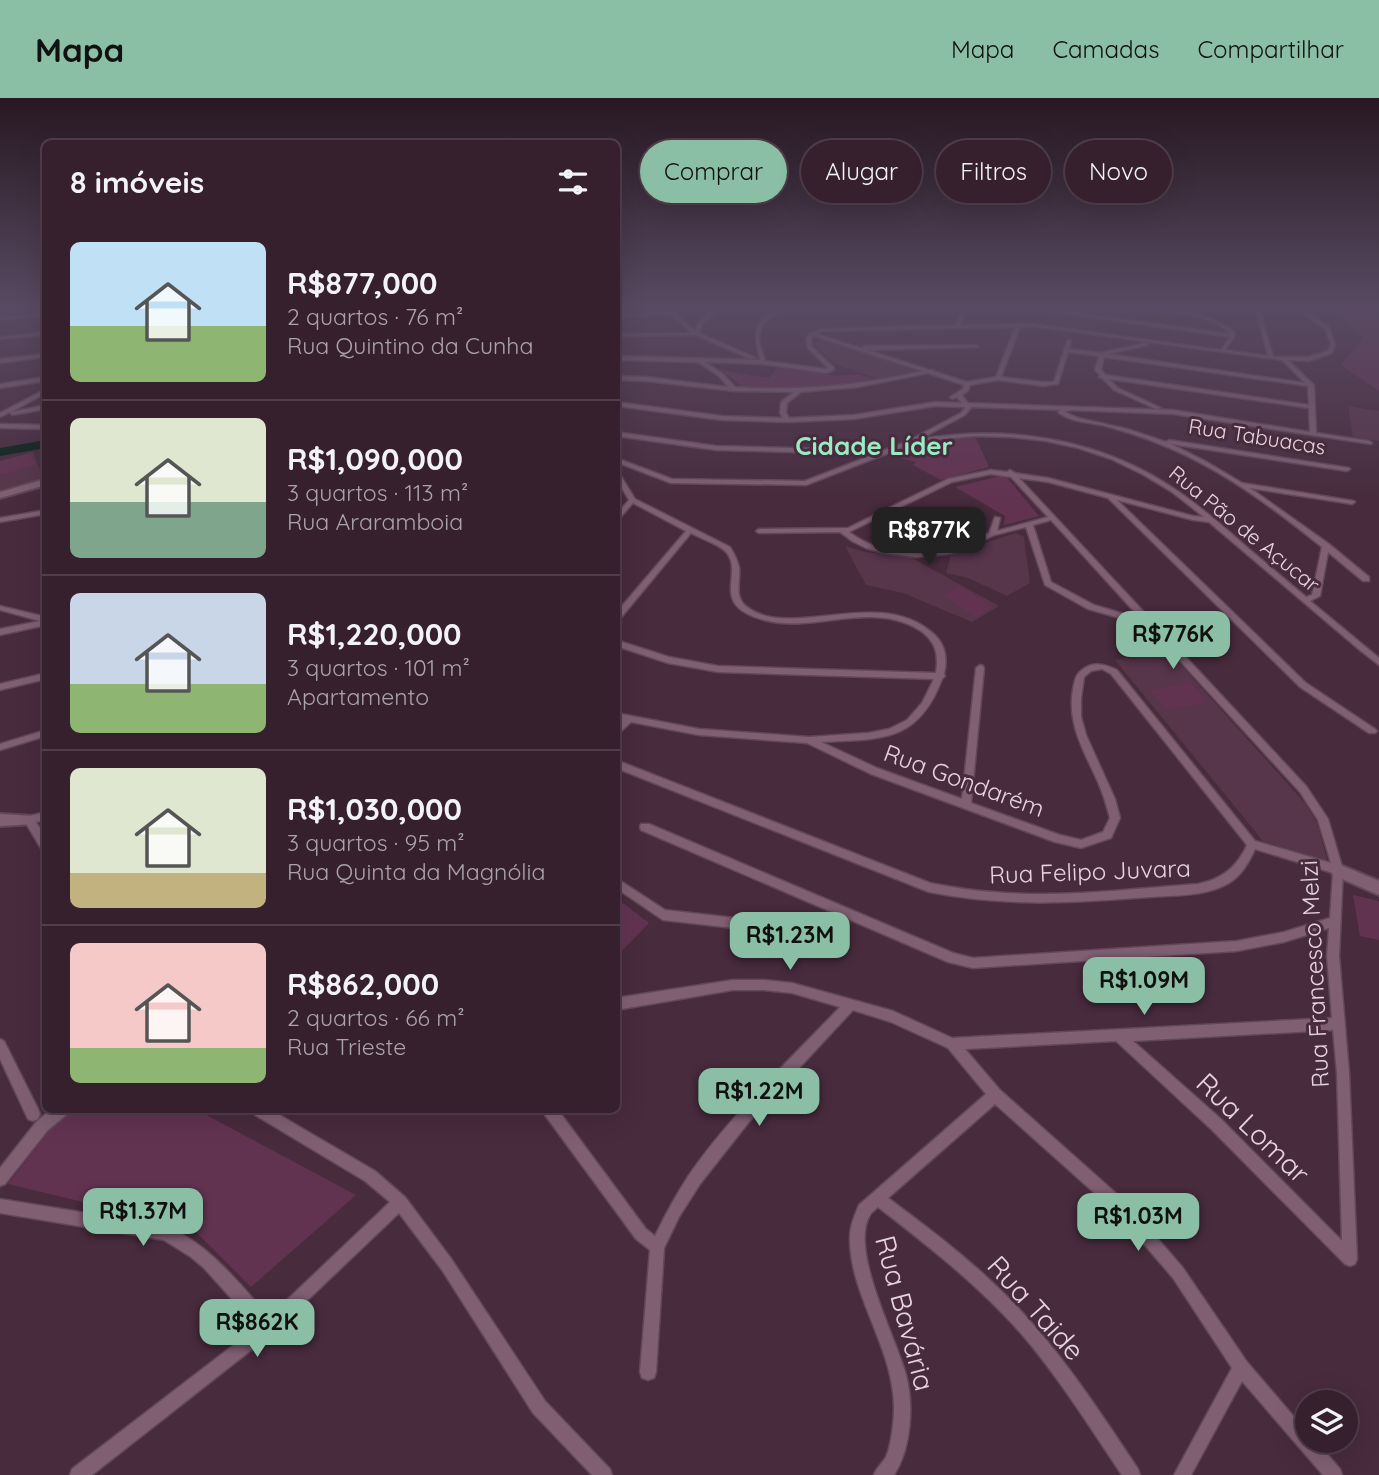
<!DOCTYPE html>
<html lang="pt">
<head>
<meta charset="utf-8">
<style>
	:root { --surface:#36202e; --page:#3d2836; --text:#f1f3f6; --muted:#aaa3aa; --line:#503e4a; --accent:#8abfa5 }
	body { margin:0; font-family:Quicksand,sans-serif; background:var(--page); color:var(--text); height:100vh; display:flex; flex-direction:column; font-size:26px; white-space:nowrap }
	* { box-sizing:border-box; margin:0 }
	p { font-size:23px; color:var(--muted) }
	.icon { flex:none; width:38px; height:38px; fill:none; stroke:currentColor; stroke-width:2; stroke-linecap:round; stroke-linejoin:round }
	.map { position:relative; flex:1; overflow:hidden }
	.sheet { position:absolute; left:42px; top:42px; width:578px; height:973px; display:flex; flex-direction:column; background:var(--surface); border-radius:10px; box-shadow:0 7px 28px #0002,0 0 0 2px var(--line) }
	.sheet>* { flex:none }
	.top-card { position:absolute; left:640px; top:42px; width:634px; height:63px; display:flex; gap:14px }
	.fabs { position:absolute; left:1295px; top:1292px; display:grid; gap:14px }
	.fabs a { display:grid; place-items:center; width:63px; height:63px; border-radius:50%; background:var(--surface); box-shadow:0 7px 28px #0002,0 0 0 2px var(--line); font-size:35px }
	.price { position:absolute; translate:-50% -60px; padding:0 16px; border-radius:14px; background:var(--accent); color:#111; font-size:23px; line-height:46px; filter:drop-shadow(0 2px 4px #0008) }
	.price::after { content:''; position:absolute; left:50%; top:42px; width:21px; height:16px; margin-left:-10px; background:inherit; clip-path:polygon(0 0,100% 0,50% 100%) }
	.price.current { background:#222; color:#fff }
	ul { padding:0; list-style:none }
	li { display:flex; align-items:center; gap:21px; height:175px; padding:0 28px }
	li+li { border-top:2px solid var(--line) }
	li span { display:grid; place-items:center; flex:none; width:196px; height:140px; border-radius:10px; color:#555 }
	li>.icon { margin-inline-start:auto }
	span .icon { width:84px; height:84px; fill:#fffc; stroke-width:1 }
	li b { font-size:30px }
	h2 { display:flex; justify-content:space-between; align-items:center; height:84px; padding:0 28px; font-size:30px }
	.pill { padding:0 24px; border-radius:32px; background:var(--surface); box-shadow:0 7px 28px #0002,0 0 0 2px var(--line); font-size:24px; line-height:63px }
	.pill.current { background:var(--accent); color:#111 }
	header { display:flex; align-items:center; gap:42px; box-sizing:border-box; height:98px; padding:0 35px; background:var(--accent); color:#111 }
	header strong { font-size:33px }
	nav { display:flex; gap:38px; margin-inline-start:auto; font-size:24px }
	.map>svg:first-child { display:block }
</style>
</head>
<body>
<header>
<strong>Mapa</strong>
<nav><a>Mapa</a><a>Camadas</a><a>Compartilhar</a></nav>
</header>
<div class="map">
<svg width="1379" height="1377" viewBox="0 0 1379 1377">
	<rect width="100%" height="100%" fill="#482b3d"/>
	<g fill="#57354a">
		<polygon points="820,243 829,243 917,273 881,282 835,266 816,248 815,245"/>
		<polygon points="1348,308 1379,313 1379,343 1353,339"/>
		<polygon points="33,354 43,380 0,392 0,363"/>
		<polygon points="1016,435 1024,439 1030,485 1007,498 968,480 946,475 951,456"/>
		<polygon points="845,448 865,454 910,459 999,508 972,524 903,495 866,487"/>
		<polygon points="1164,554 1172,557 1305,705 1317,725 1328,765 1263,743 1115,562"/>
	</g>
	<g fill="#623351">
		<polygon points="1342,209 1379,209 1379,293 1341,267 1363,240 1337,214"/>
		<polygon points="777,269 834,278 859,276 876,282 803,291 741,288 722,272 769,280"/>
		<polygon points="948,340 976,340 989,369 941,382 913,367 916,364 895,359 901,356 894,352"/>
		<polygon points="30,355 36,367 0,377 0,363"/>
		<polygon points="1000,378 1008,381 1039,418 1004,427 1005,418 955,389"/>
		<polygon points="960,488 993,509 976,519 943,497"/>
		<polygon points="1191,585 1207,605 1165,611 1149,592"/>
		<polygon points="1353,797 1379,803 1379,842 1360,838"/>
		<polygon points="623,805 649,825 616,859 616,811"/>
		<polygon points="73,1012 197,1012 356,1097 251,1189 192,1130 8,1086 52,1029"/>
	</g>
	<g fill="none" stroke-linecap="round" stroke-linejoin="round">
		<polygon fill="#062116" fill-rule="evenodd" points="46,342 46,350 0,358 0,350"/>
		<g stroke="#614858" stroke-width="3">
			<g id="street">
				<polygon points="663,209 668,209 695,233 698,225 716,209 721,209 702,227 699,235 756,260 751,261 695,237 616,238 616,236 692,235 672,217 616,218 616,216 669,215"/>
				<path d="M 793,209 L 863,209 C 837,215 759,197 759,242 C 760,248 763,256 765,263 L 826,271 L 828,270 L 808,250 L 806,240 L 809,237 L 809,235 L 813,235 L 821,231 L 956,227 L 964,209 L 968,209 L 960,227 L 1032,226 L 1221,252 L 1230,239 L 1017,209 L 1031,209 L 1230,236 C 1204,209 1161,218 1128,209 C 1164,209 1203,212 1234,233 L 1235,238 L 1225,252 L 1268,258 L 1255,209 L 1259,209 L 1273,259 L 1309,259 L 1328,253 L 1331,246 L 1325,231 L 1304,216 L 1303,209 L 1307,209 L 1308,214 L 1329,229 L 1335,246 L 1332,255 L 1309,263 L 1288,262 L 1314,287 L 1316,335 L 1369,343 L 1372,345 L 1371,346 L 1173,316 L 1070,312 L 1065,314 L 1078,320 L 1127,331 L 1166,344 L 1169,342 L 1349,370 L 1350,371 L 1347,373 L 1171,346 L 1205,363 L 1242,385 L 1354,403 L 1355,404 L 1352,406 L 1250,390 L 1329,446 L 1369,479 L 1369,483 L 1363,483 L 1328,454 L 1320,498 L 1310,503 L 1379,560 L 1379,567 L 1361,553 L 1209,424 L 1193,422 L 1117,402 L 1306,585 L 1375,631 L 1377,633 L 1375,635 L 1369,635 L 1300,589 L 1108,400 L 1048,384 L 1019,380 L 1306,688 L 1328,721 L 1343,772 L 1339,858 L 1349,975 L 1357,1161 L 1355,1166 L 1350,1168 L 1345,1166 L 1211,1031 L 1116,943 L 965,951 L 1000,992 L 1128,1106 L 1183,1170 L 1247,1264 L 1307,1334 L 1307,1342 L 1315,1342 L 1340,1371 L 1342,1377 L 1323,1377 L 1242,1283 L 1191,1377 L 1174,1377 L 1232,1270 L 1173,1180 L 1118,1116 L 995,1006 L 888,1100 C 938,1137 989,1176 1030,1223 C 1071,1269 1104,1320 1138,1371 L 1140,1377 L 1122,1377 C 1089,1328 1058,1278 1019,1233 C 977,1186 927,1147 878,1109 C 877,1110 870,1116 870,1117 C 849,1152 896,1239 906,1277 C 914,1307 911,1351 894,1377 L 874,1377 C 876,1370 882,1366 886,1359 C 891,1348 894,1324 894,1311 C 895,1251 848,1195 850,1138 C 850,1128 855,1116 859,1107 L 986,996 L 948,950 L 891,924 L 853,912 L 748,1025 L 700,1086 L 679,1119 L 664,1150 L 656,1274 L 654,1280 L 648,1282 L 642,1280 L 640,1274 L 650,1152 L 636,1141 L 545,1017 L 544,1012 L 558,1012 L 646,1131 L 655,1138 C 665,1117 676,1097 689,1077 C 732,1015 789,963 840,909 L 792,895 L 764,892 L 733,892 L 616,912 L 616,900 L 733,882 L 764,882 L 792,885 L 893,913 L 952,940 L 1332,920 L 1327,858 L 1329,830 L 1284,844 L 1237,853 L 973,870 L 948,864 L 641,732 L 640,729 L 641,726 L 649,726 L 953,855 L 973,860 L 1237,843 L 1284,834 L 1330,820 L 1333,775 L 1255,751 C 1249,764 1242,777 1229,785 C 1205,799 1176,797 1150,799 C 1072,805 1006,809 929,794 L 616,670 L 616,662 L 930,785 C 951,789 972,793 994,794 C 1061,800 1130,791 1198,786 C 1222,781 1237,769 1247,747 L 1111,576 L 1102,571 L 1091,573 L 1084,579 L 1081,600 L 1081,619 L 1086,637 L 1115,701 L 1120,720 L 1111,740 L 1081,750 L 1055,744 L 871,676 L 807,645 L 699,637 L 631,624 L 619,635 L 616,636 L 616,628 L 622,622 L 616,621 L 616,615 L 699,631 L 809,639 L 868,635 L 889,631 L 907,622 L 922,605 L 934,581 L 718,574 L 668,565 L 616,548 L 616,542 L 669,559 L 718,568 L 936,575 C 939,557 936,544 921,533 C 872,501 815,536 764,522 C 705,506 748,474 724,452 C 717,446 700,440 691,435 L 619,522 L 616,522 L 616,515 L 686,433 L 633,405 L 618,422 L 616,423 L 616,417 L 629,402 L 616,380 L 616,373 L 619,375 L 635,401 L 730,449 C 734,456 737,461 739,469 C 741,483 733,499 747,509 C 790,542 876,489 930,533 C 945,544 948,559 944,576 L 945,578 L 942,581 C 918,645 881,641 821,644 L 877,670 L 962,701 L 976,570 L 980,567 L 983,568 L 984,570 L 971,705 L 1060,737 L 1081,742 L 1103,734 L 1110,720 C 1107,708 1103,696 1098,684 C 1084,653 1067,626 1073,591 C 1075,583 1075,577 1082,572 C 1093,563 1105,566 1117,572 L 1255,743 L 1331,765 L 1318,722 L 1300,694 L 1148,528 L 1088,511 L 1045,487 L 1026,429 L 994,437 L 965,452 L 948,456 L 916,459 L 884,455 L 866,450 L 852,443 L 840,434 L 759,435 L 756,433 L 759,431 L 848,430 L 948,381 L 991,372 L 1007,374 L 1010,372 L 1015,375 L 1048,380 L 1193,418 L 1204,419 L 1172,394 L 1142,376 L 1111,361 L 1078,350 L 1046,343 L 1011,339 L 976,338 L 942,341 L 909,347 L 806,387 L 671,385 L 616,364 L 616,360 L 672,381 L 805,383 L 875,356 L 716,352 L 616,338 L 616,334 L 716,348 L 877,352 L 880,354 L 906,344 L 961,315 L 965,310 L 964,309 L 935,308 L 854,321 L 788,324 L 722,322 L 616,308 L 616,304 L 722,318 L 783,320 L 780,315 L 781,304 L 794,294 L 733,293 L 646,283 L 616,282 L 616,278 L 646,279 L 728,289 L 719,278 L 698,264 L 616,262 L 616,258 L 760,262 C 751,229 756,214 793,209 ZM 1032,228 L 1282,262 L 1305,285 L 1107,256 L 1148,247 L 1146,245 L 1100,255 L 1069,251 L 1071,243 L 1069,242 L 1067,243 L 1054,284 L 1043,284 L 1001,279 L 1020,229 ZM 1015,229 L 996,279 L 967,284 L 933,273 L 933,272 L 929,272 L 817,236 L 822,233 ZM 814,238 L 923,273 C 860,288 798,293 735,289 L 723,276 L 705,264 L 763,266 L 826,275 L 834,272 L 834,270 L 812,249 L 811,241 ZM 1068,254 L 1099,258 L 1095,272 L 1100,277 L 1099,279 L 1102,280 L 1114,292 L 1156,311 L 1161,310 L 1118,290 L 1109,281 L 1309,310 L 1310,334 L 1173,312 L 968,305 L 962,297 L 968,293 L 970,287 L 998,282 L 1043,288 L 1058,286 ZM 1104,259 L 1308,288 L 1309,307 L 1106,277 L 1101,272 ZM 928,275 L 964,287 L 963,291 L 950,299 L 953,301 L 957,299 L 962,305 L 935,304 L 854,317 L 789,320 L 786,315 L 787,305 L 801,294 L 858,289 ZM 970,309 L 1061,312 L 1058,314 L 1059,315 C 1073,325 1090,324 1106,328 C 1123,333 1141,338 1157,345 C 1218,368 1272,409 1322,449 L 1312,497 L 1306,499 C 1287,483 1268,467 1249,451 C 1226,431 1204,411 1179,394 C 1103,341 1010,326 920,341 L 965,317 L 971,310 ZM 991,376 L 1011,379 L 1048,419 L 997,433 L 1000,420 L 995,419 L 989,435 C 979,439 970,446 959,449 C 923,459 879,457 849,434 L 952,384 ZM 1051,422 L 1141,521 L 1094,507 L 1051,484 L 1033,427 ZM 1333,932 L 1337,975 L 1342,1143 L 1221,1021 L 1133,943 Z"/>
				<polygon points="46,215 46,217 0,222 0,220"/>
				<polygon points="46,234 46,237 0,241 0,239"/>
				<polygon points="976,247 978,249 865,252 862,250 865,248"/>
				<polygon points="46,256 46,259 0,265 0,261"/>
				<polygon points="46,279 46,283 0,290 0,286"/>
				<polygon points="46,291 46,295 11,314 46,307 46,311 12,317 10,314 0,319 0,315"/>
				<polygon points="0,326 46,327 46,331 0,330"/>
				<polygon points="46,412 46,416 0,424 0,420"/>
				<polygon points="0,508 46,519 46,527 0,537 0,531 40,523 0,512"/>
				<polygon points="46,575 46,581 0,592 0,586"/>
				<polygon points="46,632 46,638 0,652 0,646"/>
				<polygon points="46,714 46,722 36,724 46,740 46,753 42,752 24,722 25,719"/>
				<polygon points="616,780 665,812 752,822 756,824 758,827 756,830 752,832 663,822 616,790"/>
				<polygon points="0,941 4,943 38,1011 40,1016 38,1021 33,1023 28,1021 0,961"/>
				<polygon points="51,1012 68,1012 66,1017 47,1033 5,1086 0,1088 0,1070 37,1023"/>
				<path d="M 253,1012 L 271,1012 L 375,1073 L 405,1099 L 452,1162 L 545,1303 L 610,1371 L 612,1377 L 592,1377 L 533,1315 L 442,1172 L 399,1115 L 273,1235 L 92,1377 L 70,1377 L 72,1371 L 257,1229 L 204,1170 L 191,1159 L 164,1142 L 0,1115 L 0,1101 L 166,1128 C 209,1146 239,1185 269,1219 L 390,1104 L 365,1083 L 255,1017 Z"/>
			</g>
		</g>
		<g stroke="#614858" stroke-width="4">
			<g id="secondary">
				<polygon points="46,381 46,387 0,400 0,394"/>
				<polygon points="0,716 34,718 36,722 34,726 0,728"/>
				<polygon points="1338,766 1379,783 1379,797 1333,777 1330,772 1333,767"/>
			</g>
		</g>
		<use href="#street" fill="#805f73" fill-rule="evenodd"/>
		<use href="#secondary" fill="#805f73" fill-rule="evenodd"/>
	</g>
	<linearGradient id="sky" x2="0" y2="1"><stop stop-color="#281822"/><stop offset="0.52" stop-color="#584a62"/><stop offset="1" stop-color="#584a62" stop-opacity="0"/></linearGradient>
	<rect width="1379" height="402" fill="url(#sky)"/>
	<g text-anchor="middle" stroke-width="6" stroke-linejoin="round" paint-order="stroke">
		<g font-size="21" fill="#e7d4df" stroke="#482b3d">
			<text transform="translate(1257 339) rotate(9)" y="7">Rua Tabuacas</text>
			<text transform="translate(1244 431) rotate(39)" y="7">Rua Pão de Açucar</text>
		</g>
		<g font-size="24" fill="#e7d4df" stroke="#482b3d">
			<text transform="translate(964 683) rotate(20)" y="8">Rua Gondarém</text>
			<text transform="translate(1090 774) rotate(-2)" y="8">Rua Felipo Juvara</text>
			<text transform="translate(1315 876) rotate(-93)" y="8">Rua Francesco Melzi</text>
		</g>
		<g font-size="26" font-weight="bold" fill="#98ebc3" stroke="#482b3d">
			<text x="874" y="357">Cidade Líder</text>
		</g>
		<g font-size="28" fill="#e7d4df" stroke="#482b3d">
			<text transform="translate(1253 1030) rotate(44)" y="10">Rua Lomar</text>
			<text transform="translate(1036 1210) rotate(48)" y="10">Rua Taide</text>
			<text transform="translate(905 1215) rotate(75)" y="10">Rua Bavária</text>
		</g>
	</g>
</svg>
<div class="fabs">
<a><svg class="icon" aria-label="layers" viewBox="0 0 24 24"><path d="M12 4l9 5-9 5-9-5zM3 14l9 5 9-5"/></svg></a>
</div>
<b class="price current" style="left:929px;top:469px">R$877K</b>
<b class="price" style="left:1173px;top:573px">R$776K</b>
<b class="price" style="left:790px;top:874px">R$1.23M</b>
<b class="price" style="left:1144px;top:919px">R$1.09M</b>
<b class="price" style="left:759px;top:1030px">R$1.22M</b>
<b class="price" style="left:143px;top:1150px">R$1.37M</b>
<b class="price" style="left:1138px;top:1155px">R$1.03M</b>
<b class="price" style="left:257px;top:1261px">R$862K</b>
<div class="top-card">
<a class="pill current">Comprar</a>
<a class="pill">Alugar</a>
<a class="pill">Filtros</a>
<a class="pill">Novo</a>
</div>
<section class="sheet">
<h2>8 imóveis<svg class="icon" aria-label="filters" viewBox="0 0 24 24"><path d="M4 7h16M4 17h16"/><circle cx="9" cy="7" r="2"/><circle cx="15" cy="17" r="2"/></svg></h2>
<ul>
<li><span style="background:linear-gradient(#bfe0f5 60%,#8fb573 0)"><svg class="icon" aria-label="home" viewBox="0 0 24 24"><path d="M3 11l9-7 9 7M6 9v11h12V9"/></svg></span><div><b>R$877,000</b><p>2 quartos · 76 m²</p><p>Rua Quintino da Cunha</p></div></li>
<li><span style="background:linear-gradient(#dfe7d0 60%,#7fa58c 0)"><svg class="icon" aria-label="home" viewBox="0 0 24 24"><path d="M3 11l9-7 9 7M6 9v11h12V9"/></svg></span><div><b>R$1,090,000</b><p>3 quartos · 113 m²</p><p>Rua Araramboia</p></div></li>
<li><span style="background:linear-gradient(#c9d6e8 65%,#8fb573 0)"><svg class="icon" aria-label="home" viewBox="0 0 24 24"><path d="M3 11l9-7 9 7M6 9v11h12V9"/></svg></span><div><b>R$1,220,000</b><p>3 quartos · 101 m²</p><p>Apartamento</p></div></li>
<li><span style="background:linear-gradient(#dfe7d0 75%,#c2b280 0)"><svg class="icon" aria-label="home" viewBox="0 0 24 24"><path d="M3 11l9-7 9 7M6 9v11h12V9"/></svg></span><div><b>R$1,030,000</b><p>3 quartos · 95 m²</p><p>Rua Quinta da Magnólia</p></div></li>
<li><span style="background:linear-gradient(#f6c9c9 75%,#8fb573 0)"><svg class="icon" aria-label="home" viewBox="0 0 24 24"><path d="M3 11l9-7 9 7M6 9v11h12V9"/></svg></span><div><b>R$862,000</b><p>2 quartos · 66 m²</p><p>Rua Trieste</p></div></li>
</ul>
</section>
</div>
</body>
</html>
